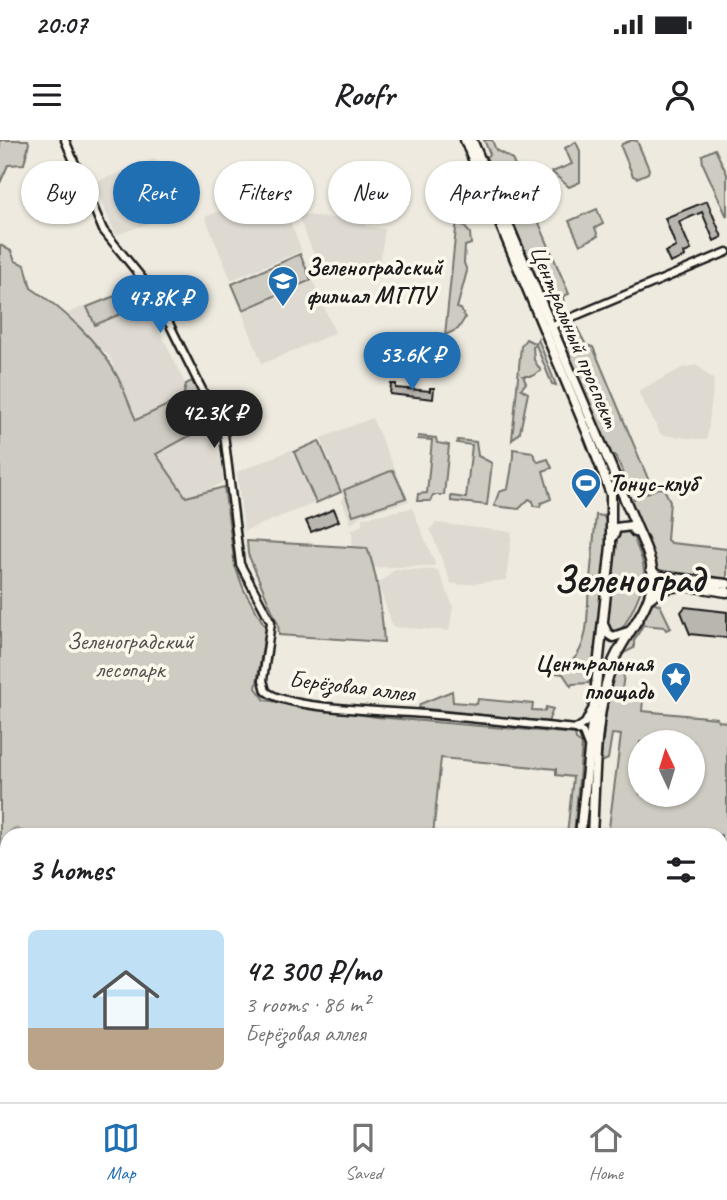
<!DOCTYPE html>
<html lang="en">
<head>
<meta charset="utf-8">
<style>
	:root { --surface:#fff; --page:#f6f6f6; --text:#202124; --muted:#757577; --line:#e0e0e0; --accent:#1f6fb2 }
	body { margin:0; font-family:Caveat,sans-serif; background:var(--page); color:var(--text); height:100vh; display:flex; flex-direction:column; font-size:26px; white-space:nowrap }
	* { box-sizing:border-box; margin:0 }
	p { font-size:23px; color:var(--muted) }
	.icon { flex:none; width:38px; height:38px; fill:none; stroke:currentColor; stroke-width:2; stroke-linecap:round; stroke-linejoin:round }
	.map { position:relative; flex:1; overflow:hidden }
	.sheet { position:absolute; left:0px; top:688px; width:728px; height:275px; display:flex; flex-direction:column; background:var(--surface); border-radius:21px 21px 0 0; box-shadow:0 2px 5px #0004 }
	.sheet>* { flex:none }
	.hud { position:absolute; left:21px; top:21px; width:686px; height:63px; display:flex; gap:14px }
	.needle { width:46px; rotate:356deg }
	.tools { position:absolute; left:628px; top:590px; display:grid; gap:14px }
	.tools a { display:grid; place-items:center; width:77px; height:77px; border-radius:50%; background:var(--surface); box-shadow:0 2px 5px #0004; font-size:35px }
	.price { position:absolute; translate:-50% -60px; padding:0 16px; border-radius:24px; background:var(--accent); color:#fff; font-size:23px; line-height:46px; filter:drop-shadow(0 2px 4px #0008) }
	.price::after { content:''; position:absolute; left:50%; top:42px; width:21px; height:16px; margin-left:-10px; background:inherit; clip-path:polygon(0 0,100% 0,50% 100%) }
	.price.on { background:#222; color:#fff }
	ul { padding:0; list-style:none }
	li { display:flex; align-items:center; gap:21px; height:175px; padding:0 28px }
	li span { display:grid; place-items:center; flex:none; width:196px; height:140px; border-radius:10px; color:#555 }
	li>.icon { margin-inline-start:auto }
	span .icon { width:84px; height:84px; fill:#fffc; stroke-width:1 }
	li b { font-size:30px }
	h2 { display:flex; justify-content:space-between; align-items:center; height:84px; padding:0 28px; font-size:30px }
	.chip { padding:0 24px; border-radius:32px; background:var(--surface); box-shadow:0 2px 5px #0004; font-size:24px; line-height:63px }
	.chip.on { background:var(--accent); color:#fff }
	.status { display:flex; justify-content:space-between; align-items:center; height:49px; padding:0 35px; background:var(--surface); direction:ltr }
	.status svg { height:19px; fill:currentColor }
	header { display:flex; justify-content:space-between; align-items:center; height:91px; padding:0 28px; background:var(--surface); font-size:32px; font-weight:800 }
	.menu { display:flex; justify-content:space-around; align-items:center; height:98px; border-top:2px solid var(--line); background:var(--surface); font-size:19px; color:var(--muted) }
	.menu a { display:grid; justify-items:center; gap:4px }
	.menu .on { color:var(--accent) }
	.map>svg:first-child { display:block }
</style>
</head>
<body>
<div class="status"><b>20:07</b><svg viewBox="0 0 49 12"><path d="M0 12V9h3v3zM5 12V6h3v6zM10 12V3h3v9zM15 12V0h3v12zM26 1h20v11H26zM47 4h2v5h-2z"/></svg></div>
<header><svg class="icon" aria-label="menu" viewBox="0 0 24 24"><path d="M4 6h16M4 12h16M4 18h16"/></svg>Roofr<svg class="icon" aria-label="person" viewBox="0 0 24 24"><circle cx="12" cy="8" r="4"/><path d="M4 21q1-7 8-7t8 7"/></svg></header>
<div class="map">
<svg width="727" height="962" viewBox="0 0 727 962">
	<rect width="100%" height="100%" fill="#eeeadf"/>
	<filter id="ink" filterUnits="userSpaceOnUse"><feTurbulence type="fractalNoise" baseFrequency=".0143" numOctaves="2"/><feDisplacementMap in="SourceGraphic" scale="14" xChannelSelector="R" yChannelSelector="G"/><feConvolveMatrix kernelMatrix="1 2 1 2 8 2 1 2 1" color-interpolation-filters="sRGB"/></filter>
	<g filter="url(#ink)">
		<g fill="#dedad1">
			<polygon points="154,19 160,21 181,72 116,95 93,43"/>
			<polygon points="276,48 302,111 231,140 205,77"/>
			<polygon points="297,74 362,81 366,86 385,89 378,135 371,134 370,137 321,131"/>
			<polygon points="302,114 335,193 262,224 231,143"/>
			<polygon points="130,148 143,174 151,172 190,254 137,279 109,216 82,192 68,173"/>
			<polygon points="697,225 714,240 707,300 661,295 638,251 682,228"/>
			<polygon points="372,278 409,361 361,375 351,384 342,360 344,358 321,298"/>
			<polygon points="211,285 219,302 223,342 188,361 152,311"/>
			<polygon points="291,310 315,363 244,391 237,332"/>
			<polygon points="412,368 435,423 434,426 363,428 353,412 352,390 362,385 362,378"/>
			<polygon points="436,383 512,392 506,440 460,445 451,443 430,389"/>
			<polygon points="395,429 438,430 453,466 449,491 393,487 378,444"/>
			<polygon points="727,896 727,962 614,962 615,956 721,956 721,897"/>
		</g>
		<g fill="#ceccc2" stroke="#75746f" stroke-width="2" fill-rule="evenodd">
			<polygon points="0,0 28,0 29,3 24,24 8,25 0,43"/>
			<polygon points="484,0 492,0 496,10 512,19 569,154 563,156 564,166 554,170 548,154 543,154 486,17 490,14"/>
			<polygon points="632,0 637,1 649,29 648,33 637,38 633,36 621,7 622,4"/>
			<polygon points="576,2 580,11 580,42 569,47 552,32 572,24 565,8"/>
			<polygon points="715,9 727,34 727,77 703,24 702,15"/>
			<polygon points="462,47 461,83 470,93 471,104 465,106 464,123 467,131 457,168 461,169 465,178 458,189 445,195 460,50"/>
			<polygon points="597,69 603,84 595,88 598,96 580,105 569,81"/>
			<path d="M 0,105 L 11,111 L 15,121 L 25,125 L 31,148 C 62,168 99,202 116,234 C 124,248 129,265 136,280 L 183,258 L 186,244 L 192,241 L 200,257 L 193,259 L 200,275 L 211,277 L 215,282 L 156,314 L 186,357 L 224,347 L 235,426 L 244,450 L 266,488 L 256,548 L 265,560 L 376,577 L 575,594 L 576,600 L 582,604 L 574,695 L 567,695 L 573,637 L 556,635 L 556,629 L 441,618 L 433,695 L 7,695 L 7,956 L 403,956 L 402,962 L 0,962 Z"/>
			<polygon points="300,114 311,140 243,170 232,144"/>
			<polygon points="125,152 132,169 95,185 87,167"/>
			<polygon points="575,184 586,205 593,207 649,341 627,353 619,335 623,332 615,315 609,317 556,193"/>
			<polygon points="526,199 536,204 538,199 556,245 552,244 536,205 533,207 534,220 541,231 532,236 523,236 526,243 521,249 528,253 520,292 512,300 521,206"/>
			<polygon points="418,296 436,298 437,303 449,305 444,355 433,355 430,361 417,361 418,354 427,353 432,300 418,299"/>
			<polygon points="458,300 476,302 478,316 492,323 487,365 451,361 451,356 466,358 472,305 457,303"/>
			<polygon points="319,301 341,352 316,363 294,312"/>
			<path d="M 513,309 L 532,312 L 538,322 L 548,319 L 552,328 L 543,331 L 551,359 L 541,363 L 540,367 L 533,366 L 533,361 L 529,359 L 519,369 L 494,366 L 499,352 L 508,349 C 510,336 514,320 513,309 Z"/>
			<polygon points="393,330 406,358 353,375 344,350"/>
			<polygon points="658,348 664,349 670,361 667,400 671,403 727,409 727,441 664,434 655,428 627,362"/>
			<polygon points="596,375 603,376 609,384 604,438 590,439"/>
			<path d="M 620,389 L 630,390 C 647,429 650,434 631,473 C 626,481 624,490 614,493 L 607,487 L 616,393 Z"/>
			<path d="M 247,401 L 367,408 C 378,435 382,473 384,502 L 279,495 L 278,484 L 248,414 Z"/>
			<path d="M 589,442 L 602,444 L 594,523 L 589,543 L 572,544 L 571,546 L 563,534 L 556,533 C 562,525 572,523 577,515 C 590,496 587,465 589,442 Z"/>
			<polygon points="653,462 660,465 671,488 666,490 664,487 643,485 634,501 634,508 622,514"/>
			<path d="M 619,517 L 625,526 L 622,550 L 643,559 L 642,571 L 717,578 L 718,581 L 727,582 L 727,728 L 721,728 L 721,695 L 608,695 L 621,595 L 612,594 L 608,619 L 604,621 L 601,618 L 609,545 ZM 640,602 L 693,602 L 693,654 L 640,654 Z"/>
			<polygon points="452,551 453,562 477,564 478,559 533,564 532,570 545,571 546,567 553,569 548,582 419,568 420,564"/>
			<polygon points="419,956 542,956 541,962 449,962"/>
		</g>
		<rect fill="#a6a39d" stroke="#6f6d69" stroke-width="2" x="721" y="728" width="6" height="73"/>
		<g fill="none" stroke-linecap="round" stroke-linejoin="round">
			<g stroke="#6f6d69" stroke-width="2">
				<polyline points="23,694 23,695"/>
				<polyline points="0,802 7,785"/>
			</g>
			<g stroke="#a6a39d" stroke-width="8">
				<polyline points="11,695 15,691 24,695"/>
				<polyline points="0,704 7,704"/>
			</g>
		</g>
		<g fill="#b9b6af" stroke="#1c1c1c" stroke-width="2">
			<polygon points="707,61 722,97 714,101 702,72 679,82 691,110 684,113 685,117 670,123 665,112 676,107 665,78"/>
			<polygon points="391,244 396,244 396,248 430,251 430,248 434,248 433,259 390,254"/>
			<polygon points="334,369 339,381 311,392 306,381"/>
			<polygon points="685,467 727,472 727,498 690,494 681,472"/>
			<polygon points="726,955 723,962 664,962 665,956"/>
		</g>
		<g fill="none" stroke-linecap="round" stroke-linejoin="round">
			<g stroke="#1c1c1c" stroke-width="11">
				<g id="minor">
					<path d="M 65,0 L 103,90 L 154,153 L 224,294 L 240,424 L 271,482 L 263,540 L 266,551 C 287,570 393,571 425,574 C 475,578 525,584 576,589"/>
					<polyline points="549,187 727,112"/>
					<polyline points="576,589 583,593 588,606"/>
					<polyline points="576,589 585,583 591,571"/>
					<polyline points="721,893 727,892"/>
					<polyline points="548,962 548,956"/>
					<polyline points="575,962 576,956"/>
				</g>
			</g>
			<g stroke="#1c1c1c" stroke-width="13">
				<g id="major">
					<polyline points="465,0 590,299 611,354 611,406 580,695"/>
					<path d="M 472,0 L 635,383 C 642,401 656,425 652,444 C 647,476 619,500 610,530 C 594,582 595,641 592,695"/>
					<polyline points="614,395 616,388 631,386 635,392"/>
					<polyline points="651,429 656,435 665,437 727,444"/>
					<path d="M 650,458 C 669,438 702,449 727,452"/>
					<polyline points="603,484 607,493 613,497 628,492"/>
					<polyline points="554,962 555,956"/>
					<polyline points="567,962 567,956"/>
				</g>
			</g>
			<use href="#minor" stroke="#fbf7ec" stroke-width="6"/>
			<use href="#major" stroke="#fbf7ec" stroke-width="8"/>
		</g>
	</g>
	<defs>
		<g id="university-pin" transform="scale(1.575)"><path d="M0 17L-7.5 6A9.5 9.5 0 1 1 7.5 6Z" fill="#1f6fb2" stroke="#fbf7ec"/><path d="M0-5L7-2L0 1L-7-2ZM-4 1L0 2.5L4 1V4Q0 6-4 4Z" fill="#fff"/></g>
		<g id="stadium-pin" transform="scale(1.575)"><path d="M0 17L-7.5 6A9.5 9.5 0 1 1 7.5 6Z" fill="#1f6fb2" stroke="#fbf7ec"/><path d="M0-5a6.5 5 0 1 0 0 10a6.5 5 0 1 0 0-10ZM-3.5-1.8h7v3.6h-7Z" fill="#fff"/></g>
		<g id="sight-pin" transform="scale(1.575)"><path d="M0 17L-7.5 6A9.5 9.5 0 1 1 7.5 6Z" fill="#1f6fb2" stroke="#fbf7ec"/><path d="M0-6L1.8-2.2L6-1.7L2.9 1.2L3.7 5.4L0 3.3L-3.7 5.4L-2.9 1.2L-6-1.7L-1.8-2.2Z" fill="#fff"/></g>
	</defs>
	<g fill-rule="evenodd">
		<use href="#university-pin" x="283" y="141"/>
		<use href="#stadium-pin" x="586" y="343"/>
		<use href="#sight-pin" x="676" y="537"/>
	</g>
	<g text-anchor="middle" stroke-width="7" stroke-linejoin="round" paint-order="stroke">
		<g font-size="24" font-weight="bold" fill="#1c1c1c" stroke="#fbf7ec" text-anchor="start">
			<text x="306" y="135">Зеленоградский<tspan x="306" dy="28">филиал МГПУ</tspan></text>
			<text x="609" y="351">Тонус-клуб</text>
			<text x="653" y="531" text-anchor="end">Центральная<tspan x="653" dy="28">площадь</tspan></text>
		</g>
		<g font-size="24" fill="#1c1c1c" stroke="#fbf7ec">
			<text transform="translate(575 196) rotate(67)" y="8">Центральный проспект</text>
			<text transform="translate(352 546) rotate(7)" y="8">Берёзовая аллея</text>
		</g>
		<g font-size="24" fill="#51514e" stroke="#fbf7ec">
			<text x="130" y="509">Зеленоградский<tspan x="130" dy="28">лесопарк</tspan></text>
		</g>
		<g font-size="38" font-weight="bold" fill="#1c1c1c" stroke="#fbf7ec">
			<text x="629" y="452">Зеленоград</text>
		</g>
	</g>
</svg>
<div class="tools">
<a><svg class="needle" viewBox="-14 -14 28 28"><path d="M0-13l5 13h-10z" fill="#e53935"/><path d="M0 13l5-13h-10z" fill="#757577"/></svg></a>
</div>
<b class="price" style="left:160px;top:195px">47.8K ₽</b>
<b class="price" style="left:412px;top:252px">53.6K ₽</b>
<b class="price on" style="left:214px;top:310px">42.3K ₽</b>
<div class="hud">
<a class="chip">Buy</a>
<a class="chip on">Rent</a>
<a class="chip">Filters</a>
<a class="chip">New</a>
<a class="chip">Apartment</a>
</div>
<section class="sheet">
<h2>3 homes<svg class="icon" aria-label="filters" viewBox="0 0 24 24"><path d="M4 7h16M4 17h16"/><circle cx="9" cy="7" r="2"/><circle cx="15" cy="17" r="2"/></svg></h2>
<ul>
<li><span style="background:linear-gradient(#bfe0f5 70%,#b9a48a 0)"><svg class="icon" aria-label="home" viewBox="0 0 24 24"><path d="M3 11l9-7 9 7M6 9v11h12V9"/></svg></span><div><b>42 300 ₽/mo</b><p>3 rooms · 86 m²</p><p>Берёзовая аллея</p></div></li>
</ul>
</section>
</div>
<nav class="menu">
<a class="on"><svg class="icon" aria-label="map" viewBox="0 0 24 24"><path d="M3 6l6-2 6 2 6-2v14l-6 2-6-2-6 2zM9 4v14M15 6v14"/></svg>Map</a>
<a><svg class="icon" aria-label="saved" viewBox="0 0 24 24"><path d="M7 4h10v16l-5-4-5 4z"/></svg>Saved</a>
<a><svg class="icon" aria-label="home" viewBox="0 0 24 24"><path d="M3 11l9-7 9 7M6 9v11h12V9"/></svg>Home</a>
</nav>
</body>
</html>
